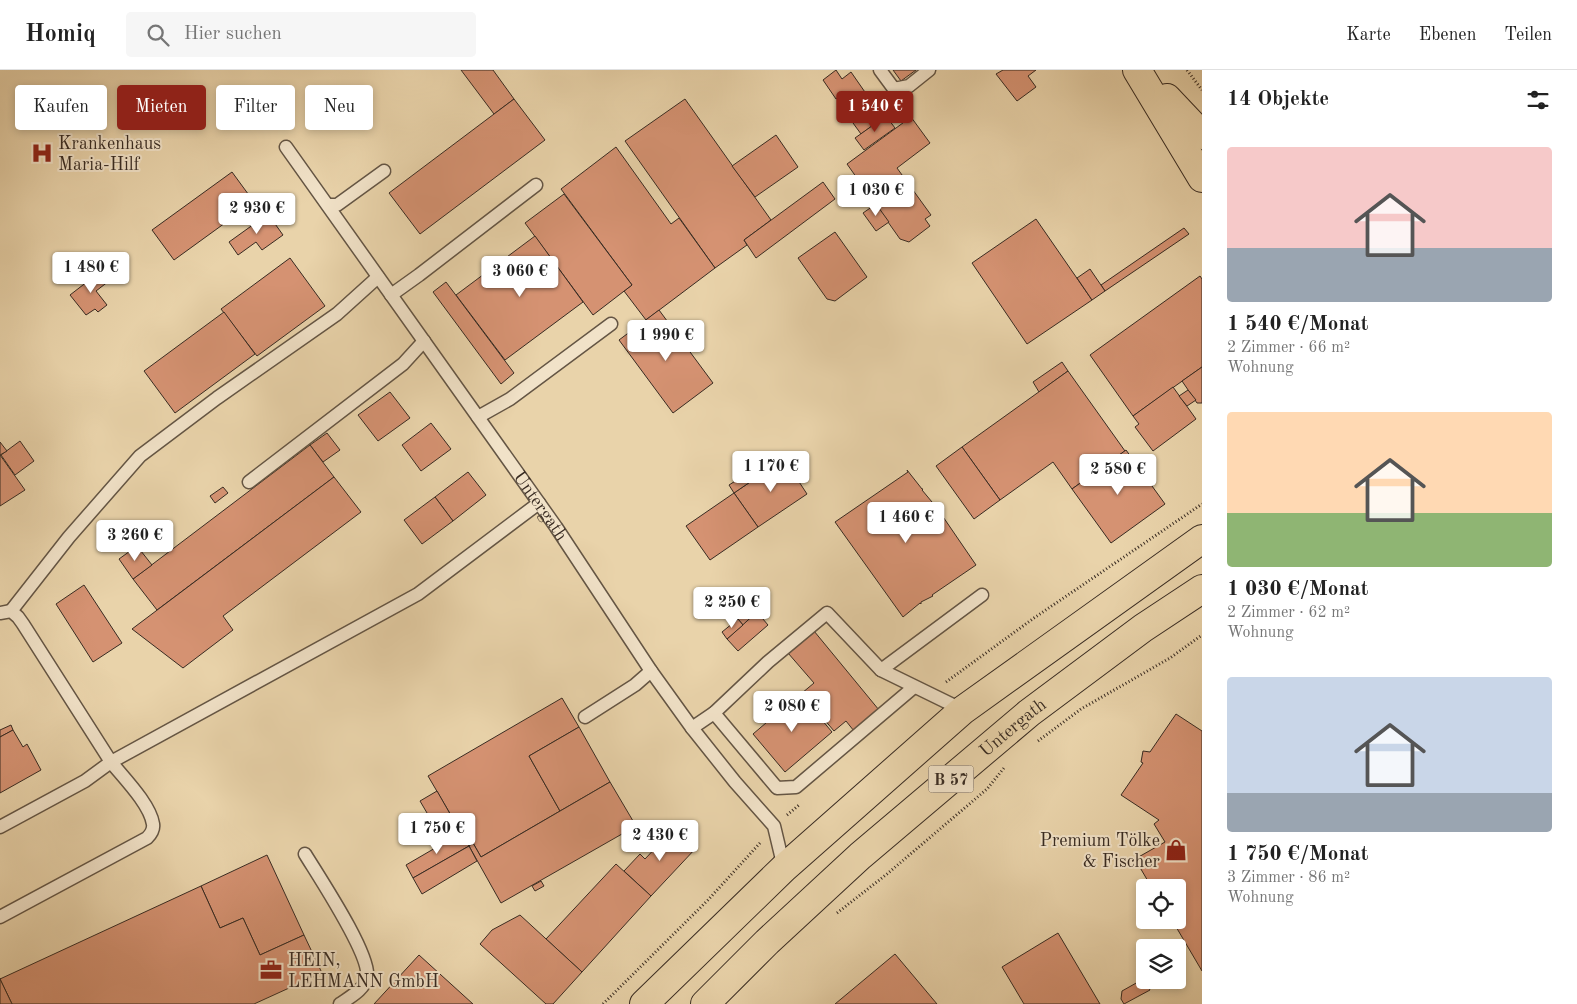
<!DOCTYPE html>
<html lang="de">
<head>
<meta charset="utf-8">
<style>
	:root { --surface:#fff; --page:#f6f6f6; --text:#222; --muted:#767676; --line:#e0e0e0; --accent:#8f2418 }
	body { margin:0; font-family:"Old Standard TT",serif; background:var(--page); color:var(--text); height:100vh; display:flex; flex-direction:column; font-size:19px; white-space:nowrap }
	* { box-sizing:border-box; margin:0 }
	p { font-size:16px; color:var(--muted) }
	.icon { flex:none; width:28px; height:28px; fill:none; stroke:currentColor; stroke-width:2; stroke-linecap:round; stroke-linejoin:round }
	.map { position:relative; flex:1; overflow:hidden }
	.sheet { display:flex; flex-direction:column; background:var(--surface); width:375px }
	.sheet>* { flex:none }
	.guide { position:absolute; left:15px; top:15px; width:475px; height:45px; display:flex; gap:10px }
	.controls { position:absolute; left:1136px; top:809px; display:grid; gap:10px }
	.controls a { display:grid; place-items:center; width:50px; height:50px; border-radius:5px; background:var(--surface); box-shadow:0 2px 8px #0003; font-size:25px }
	.price { position:absolute; translate:-50% -42px; padding:0 11px; border-radius:5px; background:#fff; color:#222; font-size:16px; line-height:32px; filter:drop-shadow(0 1px 2px #0008) }
	.price::after { content:''; position:absolute; left:50%; top:30px; width:15px; height:11px; margin-left:-8px; background:inherit; clip-path:polygon(0 0,100% 0,50% 100%) }
	.price.selected { background:var(--accent); color:#fff }
	ul { padding:0; list-style:none }
	li { display:grid; align-content:center; gap:10px; height:265px; padding:0 25px }
	li span { display:grid; place-items:center; height:155px; border-radius:5px; color:#555 }
	li>.icon { margin-inline-start:auto }
	span .icon { width:90px; height:90px; fill:#fffc; stroke-width:1 }
	li b { font-size:21px }
	h2 { display:flex; justify-content:space-between; align-items:center; height:60px; padding:0 25px; font-size:21px }
	.chip { padding:0 18px; border-radius:5px; background:var(--surface); box-shadow:0 2px 8px #0003; font-size:18px; line-height:45px }
	.chip.selected { background:var(--accent); color:#fff }
	header { display:flex; align-items:center; gap:30px; box-sizing:border-box; height:70px; padding:0 25px; background:var(--surface); border-bottom:1px solid var(--line) }
	header strong { font-size:24px }
	nav { display:flex; gap:28px; margin-inline-start:auto; font-size:18px }
	.search { width:350px; height:45px; background:var(--page); display:flex; align-items:center; gap:12px; box-sizing:border-box; padding:0 18px; border-radius:5px; color:var(--muted); font-size:19px }
	main { display:flex; flex:1; min-height:0 }
	.map>svg:first-child { display:block }
</style>
</head>
<body>
<header>
<strong>Homiq</strong>
<div class="search"><svg class="icon" aria-label="search" viewBox="0 0 24 24"><circle cx="10" cy="10" r="6"/><path d="M15 15l6 6"/></svg>Hier suchen</div>
<nav><a>Karte</a><a>Ebenen</a><a>Teilen</a></nav>
</header>
<main>
<div class="map">
<svg width="1202" height="934" viewBox="0 0 1202 934">
	<rect width="100%" height="100%" fill="#e9d3aa"/>
	<filter id="stains"><feTurbulence type="fractalNoise" baseFrequency=".004" numOctaves="4"/><feColorMatrix values="0 0 0 0 .2 0 0 0 0 .09 0 0 0 0 .02 0 0 0 .5 -.17"/></filter>
	<radialGradient id="worn" r=".72"><stop offset=".6" stop-color="#630" stop-opacity="0"/><stop offset="1" stop-color="#630" stop-opacity=".3"/></radialGradient>
	<g fill="#d59272" stroke="#382b22">
		<polygon points="461,0 493,0 514,29 494,44"/>
		<polygon points="836,0 842,9 851,2 883,48 861,64 853,53 857,50 841,26 836,29 823,10"/>
		<polygon points="893,0 916,0 901,11"/>
		<polygon points="1003,0 1036,0 1028,6 1036,17 1017,31 996,4"/>
		<polygon points="514,29 545,70 420,164 389,123"/>
		<polygon points="685,29 771,150 744,170 747,175 715,198 625,71"/>
		<polygon points="886,46 895,58 864,80 855,68"/>
		<polygon points="911,47 930,73 897,98 931,145 925,149 930,156 909,172 900,169 847,94"/>
		<polygon points="776,65 798,97 755,127 732,96"/>
		<polygon points="616,77 671,154 679,148 715,198 646,250 624,221 632,215 561,119"/>
		<polygon points="232,102 254,132 174,190 152,160"/>
		<polygon points="823,112 835,129 756,188 744,170"/>
		<polygon points="564,124 632,215 593,245 525,153"/>
		<polygon points="876,134 889,152 876,161 863,143"/>
		<polygon points="268,144 283,165 262,180 256,172 238,185 229,172"/>
		<polygon points="1036,149 1092,230 1027,274 972,193"/>
		<polygon points="1184,158 1189,164 1105,221 1101,215"/>
		<polygon points="835,162 867,207 835,231 827,229 798,188"/>
		<polygon points="535,166 583,232 505,290 456,225"/>
		<polygon points="290,188 325,236 257,286 221,239"/>
		<polygon points="1090,199 1105,221 1092,230 1077,208"/>
		<polygon points="101,201 109,211 96,221 107,235 98,242 95,239 86,245 70,225"/>
		<polygon points="1200,206 1202,209 1202,297 1133,346 1090,285"/>
		<polygon points="446,212 514,303 501,314 433,222"/>
		<polygon points="659,240 713,313 673,343 619,270"/>
		<polygon points="224,242 255,284 175,343 144,301"/>
		<polygon points="1062,292 1068,301 1039,322 1033,312"/>
		<polygon points="1202,297 1202,333 1197,333 1182,311"/>
		<polygon points="1068,301 1125,381 1072,419 1053,392 1000,430 962,377"/>
		<polygon points="1173,317 1196,349 1153,381 1135,357 1139,354 1133,346"/>
		<polygon points="1188,320 1196,330 1187,336 1179,326"/>
		<polygon points="390,322 410,348 378,371 358,345"/>
		<polygon points="431,353 451,379 421,401 402,375"/>
		<polygon points="327,363 340,380 323,392 310,375"/>
		<polygon points="20,371 34,391 15,405 1,385"/>
		<polygon points="0,372 7,381 0,385"/>
		<polygon points="310,375 334,407 157,540 133,509"/>
		<polygon points="962,377 1000,430 974,449 936,396"/>
		<polygon points="1126,380 1165,434 1111,473 1072,419"/>
		<polygon points="0,385 25,420 0,436"/>
		<polygon points="784,389 807,424 758,457 734,423"/>
		<polygon points="759,398 762,404 753,410 749,404"/>
		<polygon points="907,400 922,419 923,419 922,420 937,438 976,495 932,525 933,526 921,532 921,534 920,533 903,547 835,452 908,402"/>
		<polygon points="468,402 486,425 453,451 435,427"/>
		<polygon points="748,403 753,410 734,423 729,415"/>
		<polygon points="334,407 361,442 223,546 233,560 183,598 132,559"/>
		<polygon points="223,417 228,423 215,433 210,426"/>
		<polygon points="734,423 758,457 710,490 686,456"/>
		<polygon points="435,427 453,451 422,474 404,450"/>
		<polygon points="137,476 152,495 133,509 119,489"/>
		<polygon points="84,515 122,573 93,592 56,534"/>
		<polygon points="744,529 756,543 743,555 731,541"/>
		<polygon points="757,542 768,555 738,581 727,569"/>
		<polygon points="738,549 743,555 727,569 722,562"/>
		<polygon points="814,561 879,640 854,661 846,651 834,661 802,623 814,613 788,583"/>
		<polygon points="800,624 832,662 785,702 753,664"/>
		<polygon points="562,628 579,657 529,686 560,741 481,787 473,773 469,776 428,706"/>
		<polygon points="1176,644 1202,661 1202,901 1172,850 1178,850 1178,818 1152,818 1135,789 1165,772 1154,754 1159,750 1121,725 1143,693 1141,692 1143,681 1150,682"/>
		<polygon points="11,655 13,660 0,667 0,660"/>
		<polygon points="579,657 610,712 560,741 529,686"/>
		<polygon points="13,660 23,677 27,674 41,700 0,723 0,667"/>
		<polygon points="610,712 636,756 501,833 469,776 473,773 481,787"/>
		<polygon points="437,721 461,763 444,772 420,731"/>
		<polygon points="674,758 696,778 651,826 624,801 640,784 645,789"/>
		<polygon points="461,763 469,776 413,808 406,795"/>
		<polygon points="469,776 477,791 422,824 413,808"/>
		<polygon points="267,785 304,865 260,885 243,848 220,858 201,816"/>
		<polygon points="616,794 651,826 582,902 546,869"/>
		<polygon points="541,811 544,816 535,821 532,816"/>
		<polygon points="201,816 220,858 243,848 260,885 304,865 322,903 254,934 12,934 0,909"/>
		<polygon points="520,845 582,902 553,934 546,934 480,874 492,860"/>
		<polygon points="1058,863 1100,934 1024,934 1002,897"/>
		<polygon points="895,884 937,934 835,934"/>
		<polygon points="419,885 473,934 374,934"/>
		<polygon points="0,908 0,909 12,934 0,934"/>
		<polygon points="1138,912 1146,913 1150,920 1124,934 1121,929 1122,921"/>
	</g>
	<g fill="none" stroke-linecap="round" stroke-linejoin="round">
		<g stroke="#645544" stroke-width="15">
			<g id="service">
				<polyline points="880,0 894,19 909,16 929,0"/>
				<path id="s1" d="M 286,77 L 556,457 L 651,601 L 692,658 L 735,712 L 774,756 L 784,798"/>
				<polyline points="328,135 337,135 384,101"/>
				<polyline points="391,225 419,205 536,115"/>
				<polyline points="478,347 510,329 611,254"/>
				<polyline points="249,412 403,294 424,271"/>
				<polyline points="11,541 69,467 140,386 217,328 337,244 378,207"/>
				<polyline points="0,543 11,541 18,547 23,554 111,692 85,711 0,757"/>
				<polyline points="963,640 881,600 982,525"/>
				<polyline points="714,643 777,718 796,717 914,617"/>
				<polyline points="585,647 635,615 651,601"/>
				<polyline points="692,658 714,643 768,592 827,543 881,600"/>
				<path d="M 305,784 C 319,807 371,885 367,907 C 365,919 350,927 340,934"/>
				<path d="M 0,847 L 147,768 C 151,764 154,760 153,754 C 150,734 123,707 111,692 L 418,524 L 539,433"/>
			</g>
		</g>
		<g stroke="#382b22" stroke-width="30">
			<g id="primary">
				<polyline points="1137,0 1202,108"/>
				<polyline points="1167,28 1202,65"/>
				<polyline points="644,934 784,798 963,640 1202,469"/>
				<path id="s2" d="M 705,934 L 767,872 L 860,786 L 1029,643 L 1143,558 L 1202,519"/>
			</g>
		</g>
		<g stroke="#382b22" stroke-width="3" stroke-dasharray="1 2.5" stroke-linecap="butt">
			<polyline points="1187,0 1202,20"/>
			<polyline points="946,612 1034,548 1202,434"/>
			<polyline points="1038,671 1081,639 1170,588 1202,565"/>
			<polyline points="787,745 799,735"/>
			<polyline points="837,843 887,804 987,719 1004,698"/>
			<polyline points="603,934 708,830 760,773"/>
		</g>
		<use href="#service" stroke="#f1e2c8" stroke-width="12"/>
		<use href="#primary" stroke="#e9d3aa" stroke-width="28"/>
	</g>
	<defs>
		<g id="hospital-bare" transform="scale(1.725)"><path d="M-5-5h3v3.5h4V-5h3V5h-3V1.5h-4V5h-3Z" fill="#8f2418" stroke="#f1e2c8" stroke-width="2.5" paint-order="stroke"/></g>
		<g id="shop-bare" transform="scale(1.725)"><path d="M-5-2.5h2.3a2.7 3.5 0 0 1 5.4 0H5L5.5 6h-11ZM-1.5-2.5h3a1.5 2.3 0 0 0-3 0Z" fill="#8f2418" stroke="#f1e2c8" stroke-width="2.5" paint-order="stroke"/></g>
		<g id="office-bare" transform="scale(1.725)"><path d="M-6-3h4V-5.5h4V-3h4V5H-6ZM-1-4.5V-3h2v-1.5ZM-6 0V1H6V0Z" fill="#8f2418" stroke="#f1e2c8" stroke-width="2.5" paint-order="stroke"/></g>
	</defs>
	<g fill-rule="evenodd">
		<use href="#hospital-bare" x="42" y="83"/>
		<use href="#shop-bare" x="1176" y="780"/>
		<use href="#office-bare" x="271" y="900"/>
	</g>
	<g text-anchor="middle" stroke-width="4" stroke-linejoin="round" paint-order="stroke">
		<rect fill="#f1e2c8" stroke="#706254" stroke-width="1" x="928.5" y="695.5" width="45" height="27" rx="4"/>
		<g font-size="16" font-weight="bold" fill="#382b22">
			<text x="951" y="715">B 57</text>
		</g>
		<g font-size="18" fill="#382b22" stroke="#f1e2c8" text-anchor="start">
			<text x="58" y="79">Krankenhaus<tspan x="58" dy="21">Maria-Hilf</tspan></text>
			<text x="1160" y="776" text-anchor="end">Premium Tölke<tspan x="1160" dy="21">&amp; Fischer</tspan></text>
			<text x="288" y="896">HEIN,<tspan x="288" dy="21">LEHMANN GmbH</tspan></text>
		</g>
		<g font-size="18" fill="#382b22" stroke="#f1e2c8">
			<text dy="6" stroke="none"><textPath href="#s1" startOffset="440">Untergath</textPath></text>
			<text dy="6" stroke="none"><textPath href="#s2" startOffset="414">Untergath</textPath></text>
		</g>
	</g>
	<rect width="100%" height="100%" filter="url(#stains)"/>
	<rect width="100%" height="100%" fill="url(#worn)"/>
</svg>
<div class="controls">
<a><svg class="icon" aria-label="locate" viewBox="0 0 24 24"><circle cx="12" cy="12" r="6"/><path d="M12 2v4M12 18v4M2 12h4M18 12h4"/></svg></a>
<a><svg class="icon" aria-label="layers" viewBox="0 0 24 24"><path d="M12 4l9 5-9 5-9-5zM3 14l9 5 9-5"/></svg></a>
</div>
<b class="price selected" style="left:875px;top:63px">1 540 €</b>
<b class="price" style="left:876px;top:147px">1 030 €</b>
<b class="price" style="left:257px;top:165px">2 930 €</b>
<b class="price" style="left:91px;top:224px">1 480 €</b>
<b class="price" style="left:520px;top:228px">3 060 €</b>
<b class="price" style="left:666px;top:292px">1 990 €</b>
<b class="price" style="left:771px;top:423px">1 170 €</b>
<b class="price" style="left:1118px;top:426px">2 580 €</b>
<b class="price" style="left:906px;top:474px">1 460 €</b>
<b class="price" style="left:135px;top:492px">3 260 €</b>
<b class="price" style="left:732px;top:559px">2 250 €</b>
<b class="price" style="left:792px;top:663px">2 080 €</b>
<b class="price" style="left:437px;top:785px">1 750 €</b>
<b class="price" style="left:660px;top:792px">2 430 €</b>
<div class="guide">
<a class="chip">Kaufen</a>
<a class="chip selected">Mieten</a>
<a class="chip">Filter</a>
<a class="chip">Neu</a>
</div>
</div>
<section class="sheet">
<h2>14 Objekte<svg class="icon" aria-label="filters" viewBox="0 0 24 24"><path d="M4 7h16M4 17h16"/><circle cx="9" cy="7" r="2"/><circle cx="15" cy="17" r="2"/></svg></h2>
<ul>
<li><span style="background:linear-gradient(#f6c9c9 65%,#9aa5b1 0)"><svg class="icon" aria-label="home" viewBox="0 0 24 24"><path d="M3 11l9-7 9 7M6 9v11h12V9"/></svg></span><div><b>1 540 €/Monat</b><p>2 Zimmer · 66 m²</p><p>Wohnung</p></div></li>
<li><span style="background:linear-gradient(#ffd9b3 65%,#8fb573 0)"><svg class="icon" aria-label="home" viewBox="0 0 24 24"><path d="M3 11l9-7 9 7M6 9v11h12V9"/></svg></span><div><b>1 030 €/Monat</b><p>2 Zimmer · 62 m²</p><p>Wohnung</p></div></li>
<li><span style="background:linear-gradient(#c9d6e8 75%,#9aa5b1 0)"><svg class="icon" aria-label="home" viewBox="0 0 24 24"><path d="M3 11l9-7 9 7M6 9v11h12V9"/></svg></span><div><b>1 750 €/Monat</b><p>3 Zimmer · 86 m²</p><p>Wohnung</p></div></li>
</ul>
</section>
</main>
</body>
</html>
